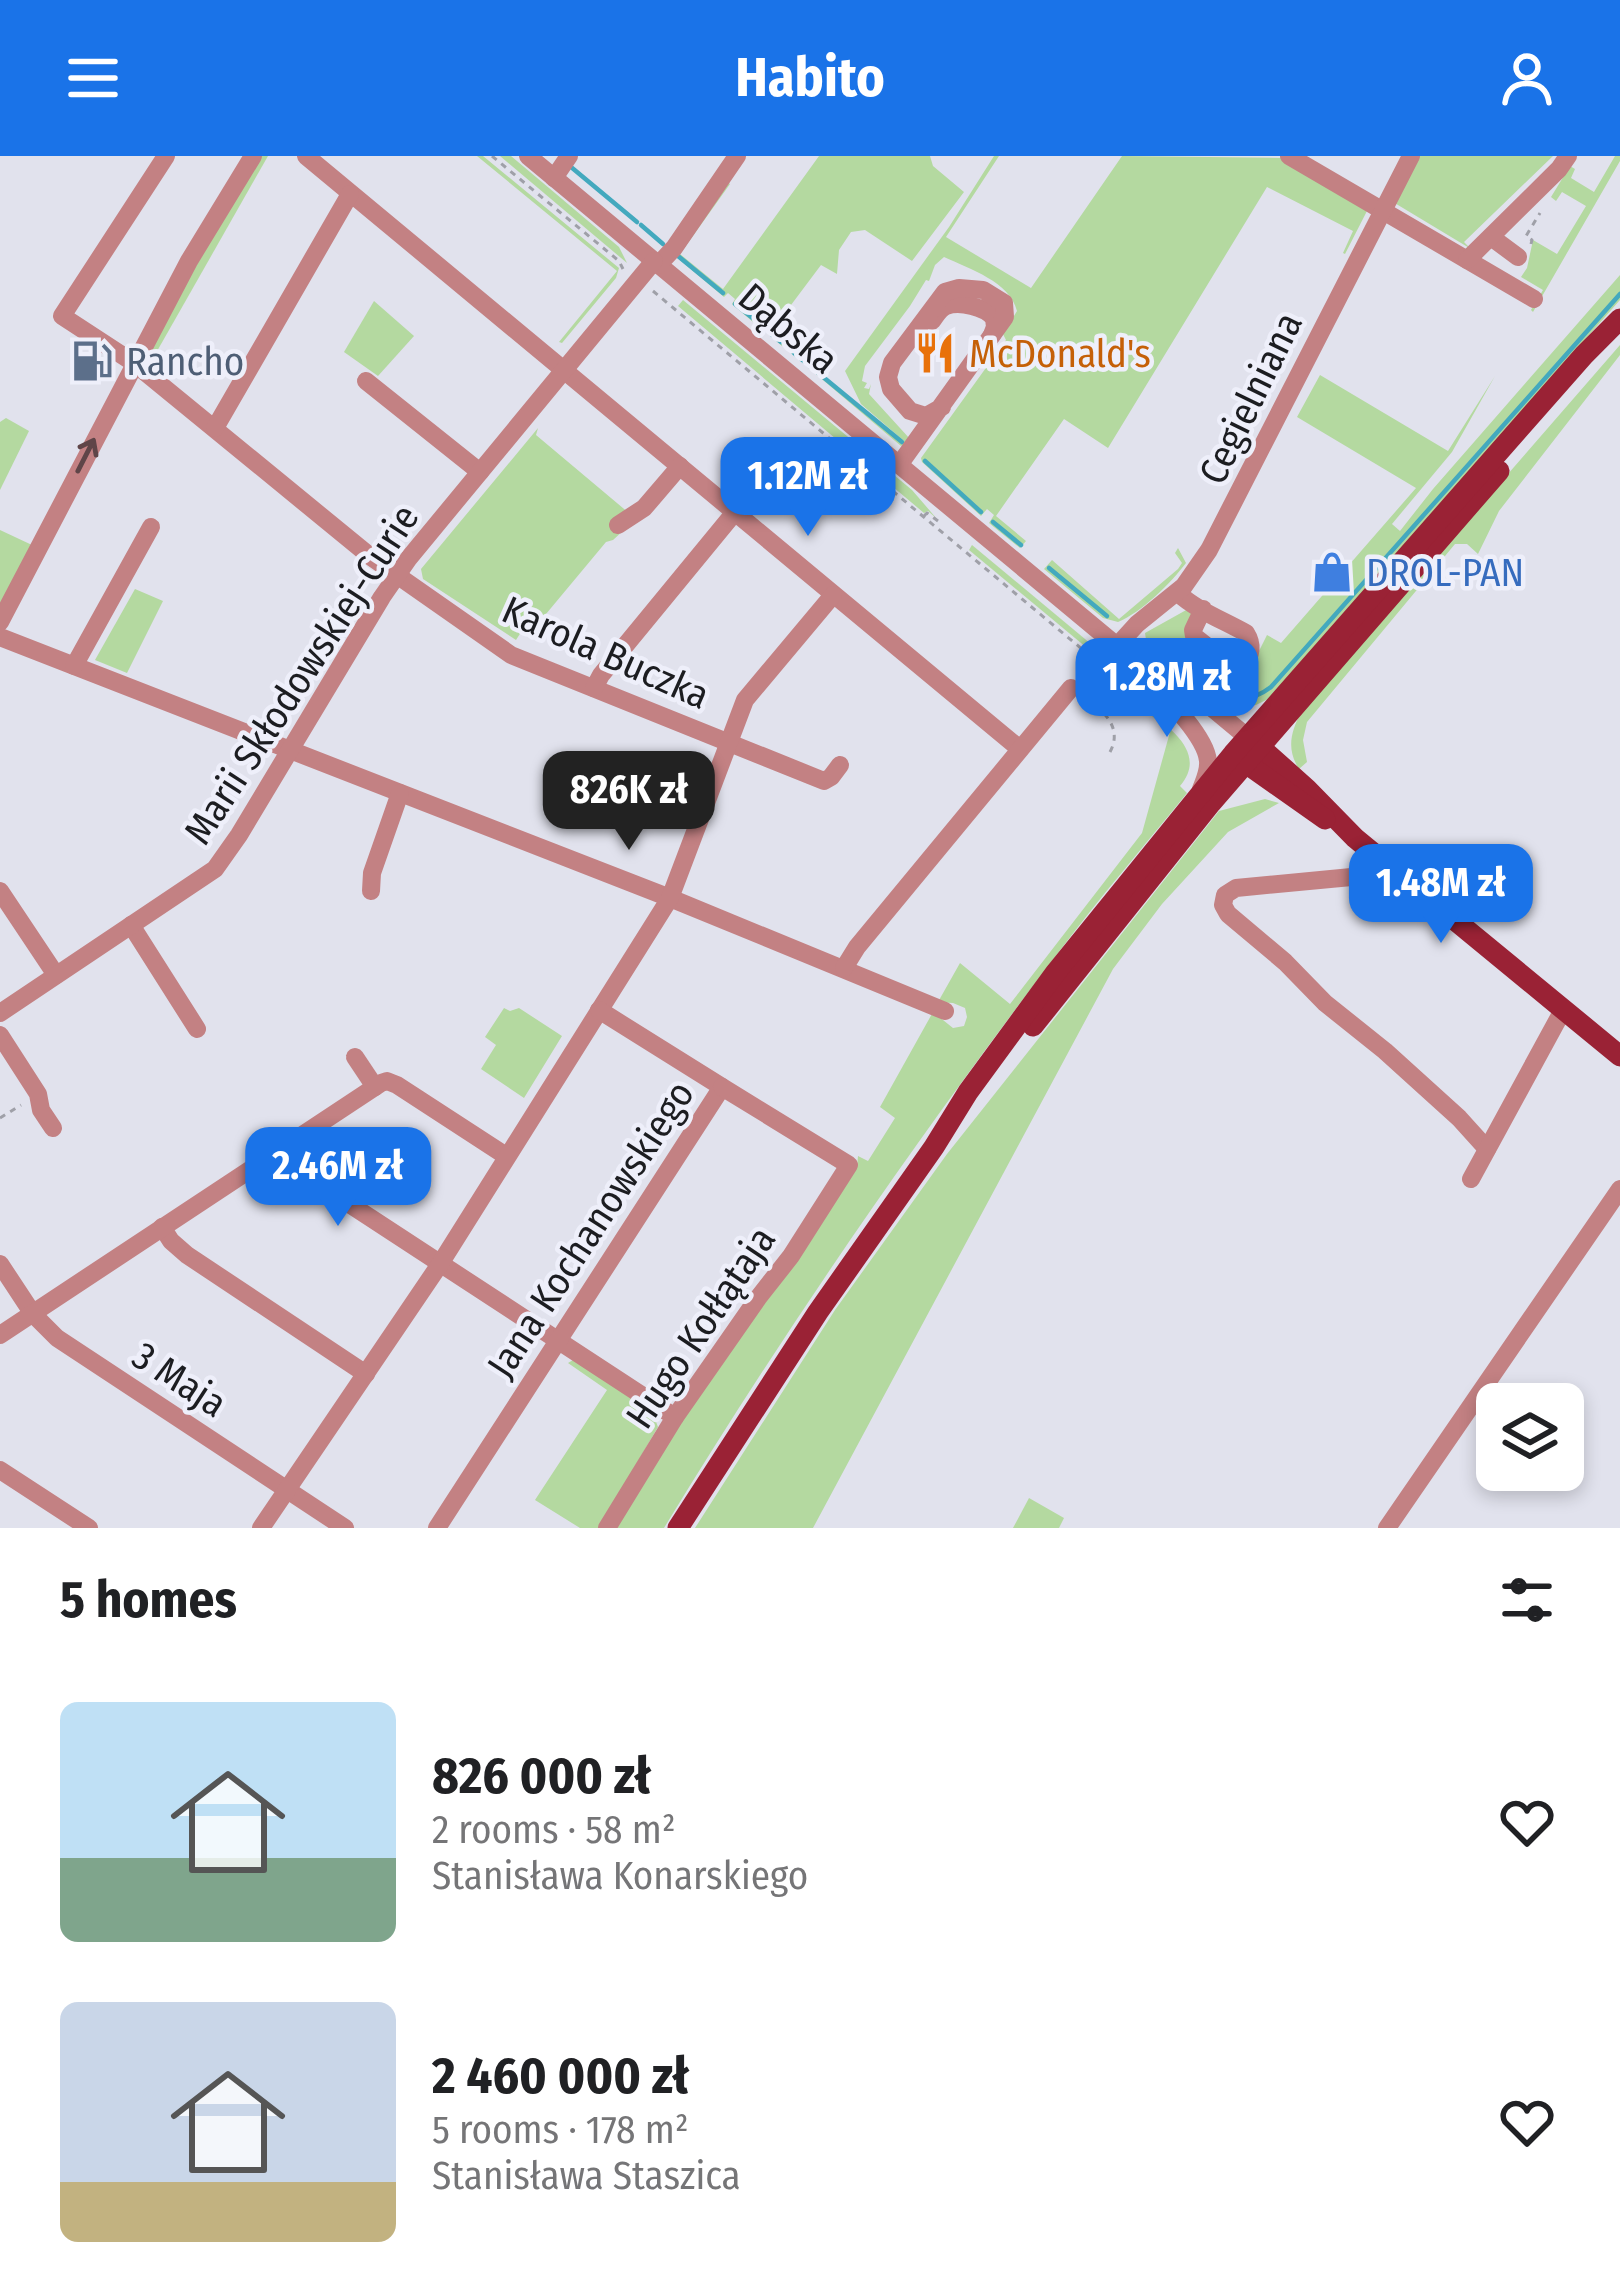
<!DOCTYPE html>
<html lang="en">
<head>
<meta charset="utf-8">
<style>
	:root { --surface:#fff; --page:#f6f6f6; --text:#202124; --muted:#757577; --accent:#1a73e8 }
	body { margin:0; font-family:"Fira Sans Condensed",sans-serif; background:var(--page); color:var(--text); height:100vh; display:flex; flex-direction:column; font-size:45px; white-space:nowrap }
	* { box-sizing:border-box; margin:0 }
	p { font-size:39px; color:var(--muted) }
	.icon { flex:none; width:66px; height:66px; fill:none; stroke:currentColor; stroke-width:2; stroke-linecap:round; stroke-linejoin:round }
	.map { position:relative; height:1372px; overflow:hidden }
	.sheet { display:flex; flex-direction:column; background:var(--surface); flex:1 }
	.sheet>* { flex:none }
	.tools { position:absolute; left:1476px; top:1227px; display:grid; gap:24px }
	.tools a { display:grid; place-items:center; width:108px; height:108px; border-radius:18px; background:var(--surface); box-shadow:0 6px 18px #0003; font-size:60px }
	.price { position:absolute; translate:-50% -102px; padding:0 27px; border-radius:24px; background:var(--accent); color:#fff; font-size:39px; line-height:78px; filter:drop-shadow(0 3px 6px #0008) }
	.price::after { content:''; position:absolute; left:50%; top:72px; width:36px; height:27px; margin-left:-18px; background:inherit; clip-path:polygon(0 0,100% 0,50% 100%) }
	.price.on { background:#222; color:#fff }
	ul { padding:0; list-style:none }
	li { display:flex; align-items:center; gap:36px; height:300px; padding:0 60px }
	li span { display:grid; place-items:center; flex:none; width:336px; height:240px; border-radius:18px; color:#555 }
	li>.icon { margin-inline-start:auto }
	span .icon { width:144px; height:144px; fill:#fffc; stroke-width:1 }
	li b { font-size:51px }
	h2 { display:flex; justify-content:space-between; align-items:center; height:144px; padding:0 60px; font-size:51px }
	header { display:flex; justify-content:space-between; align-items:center; height:156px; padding:0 60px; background:var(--accent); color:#fff; font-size:54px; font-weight:700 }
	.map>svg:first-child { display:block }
</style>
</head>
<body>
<header><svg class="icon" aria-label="menu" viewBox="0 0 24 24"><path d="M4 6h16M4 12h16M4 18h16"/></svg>Habito<svg class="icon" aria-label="person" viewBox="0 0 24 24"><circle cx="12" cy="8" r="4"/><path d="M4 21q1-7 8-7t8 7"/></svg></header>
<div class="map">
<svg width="1620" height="1372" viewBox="0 0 1620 1372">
	<rect width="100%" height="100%" fill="#e1e2ed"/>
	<g fill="#b4d9a0">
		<polygon points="260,0 268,0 152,204 144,199"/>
		<polygon points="477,0 483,0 619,112 616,122 562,187 559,186 617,115"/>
		<polygon points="500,0 511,0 619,91 627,107"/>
		<polygon points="819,0 930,0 933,10 964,36 912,105 865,74 851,76 839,94 837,118 821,109 773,173 785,185 782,190 768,178 772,173 765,167 760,172 732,148 735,143 728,137 724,141 675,100 726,25 730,28 680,98 723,133"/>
		<path d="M 994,0 L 999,0 L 946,81 L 1031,132 L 1122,0 L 1283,2 L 1368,53 L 1345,98 L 1343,97 L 1353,75 L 1267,31 L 1108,292 L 1064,263 L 996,360 L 1026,385 L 1020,392 L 989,367 L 994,359 L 987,353 L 981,360 L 922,306 L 921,302 L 1006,184 L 1003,178 L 1017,155 C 1010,126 970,113 944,101 L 935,109 L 929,125 L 926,124 L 910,150 L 865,210 L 862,225 L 867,227 L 864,232 L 869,233 L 871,228 L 869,238 L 910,283 L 901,290 L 791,197 L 794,192 L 806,202 L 803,206 L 902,288 L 904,285 L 861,248 L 845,215 L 949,71 Z"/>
		<polygon points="1418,0 1553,0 1464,86 1471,93 1393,46"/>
		<polygon points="1615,0 1620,0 1620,5 1533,156 1531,154 1543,134 1521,121 1527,112 1533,84 1557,98 1586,50 1562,36 1556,45 1551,41 1570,10 1575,13 1571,22 1594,36"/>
		<polygon points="1620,119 1620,144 1268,543 1256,549 1238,551 1238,547 1216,539 1147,490 1145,477 1188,453 1195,456 1185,479 1232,517 1254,505 1267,479 1281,487 1416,332 1297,261 1320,219 1448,295 1495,220 1452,296 1392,368 1400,375 1433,333"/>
		<polygon points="683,144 912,334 937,363 928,355 924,357 678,150"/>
		<polygon points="374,145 414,180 378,220 344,196"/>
		<path d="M 1620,189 L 1620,199 L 1499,355 L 1478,398 L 1467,388 L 1455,388 L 1307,566 L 1303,584 L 1307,606 L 1299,613 C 1286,593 1291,576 1301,556 Z"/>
		<polygon points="6,262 29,275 0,334 0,266"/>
		<polygon points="538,272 536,279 636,363 613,384 606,386 541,464 532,459 516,484 423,423 421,413"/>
		<polygon points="0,374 32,389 0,448"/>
		<polygon points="972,389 1121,513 1170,561 969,394"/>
		<path d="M 1178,392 L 1186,407 C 1171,427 1142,456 1118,466 L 1103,462 L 1044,413 L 1052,404 L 1119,463 L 1178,413 L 1182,407 L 1175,397 Z"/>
		<polygon points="135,433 163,445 127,517 95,504"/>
		<path d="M 1104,517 C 1119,530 1133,542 1148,554 C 1172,574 1207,598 1180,630 L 1187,637 C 1145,689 1101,740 1061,793 C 919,979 785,1173 664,1372 L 615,1372 L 681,1257 L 857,1011 L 858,1000 L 868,1005 L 895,962 L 880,951 L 933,856 L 953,872 L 964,870 L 967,861 L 965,852 L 953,847 L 938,846 L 960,807 L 1010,848 L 1142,677 L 1170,576 Z"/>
		<polygon points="1265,643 1279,647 1228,676 1162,748 1113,813 813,1372 695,1372 835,1154 947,998 1219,655"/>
		<polygon points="504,852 510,855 519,852 562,880 524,942 481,913 496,889 485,881"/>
		<path d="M 573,1204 C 601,1220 649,1238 658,1271 L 599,1372 L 580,1372 L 535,1344 L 607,1234 L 568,1207 Z"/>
		<polygon points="1029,1342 1064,1362 1059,1372 1013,1372"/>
	</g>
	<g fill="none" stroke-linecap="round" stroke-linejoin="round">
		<g stroke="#43a9be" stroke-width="4.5">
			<polyline points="571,11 637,66"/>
			<polyline points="641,69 663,88"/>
			<polyline points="678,100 723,137"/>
			<polyline points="735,148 760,168"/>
			<polyline points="772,179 781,186"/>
			<polyline points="794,197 902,286"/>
			<polyline points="925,305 981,356"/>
			<polyline points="993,366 1021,389"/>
			<polyline points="1049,412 1107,460"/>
			<path d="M 1212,534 C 1234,543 1249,548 1271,531 L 1620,138"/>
		</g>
		<g stroke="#9fa0a8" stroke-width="3" stroke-dasharray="6 6" stroke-linecap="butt">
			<polyline points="492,0 619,105 623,113"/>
			<polyline points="1531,88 1532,84 1526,80 1540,57"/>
			<polyline points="653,135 1143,544"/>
			<polyline points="924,360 927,357 938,365"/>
			<polyline points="1080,520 1093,504"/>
			<path d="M 1086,542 C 1104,555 1123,572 1110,596"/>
			<polyline points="0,962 21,949"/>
		</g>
		<g stroke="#c38183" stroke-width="18">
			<polyline points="166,0 62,160 134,207 371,401 511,499 824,625 831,621 840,609"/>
			<polyline points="306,0 1020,593"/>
			<path d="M 528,0 L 1117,490 C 1139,517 1205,572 1208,605 C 1209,615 1205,623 1201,633"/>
			<polyline points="1289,0 1534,143"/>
			<polyline points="554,22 569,0"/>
			<polyline points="1491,81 1518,101"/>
			<polyline points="1467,104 1559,13 1568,0"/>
			<polyline points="658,109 674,92 737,0"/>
			<path d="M 932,165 C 936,160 939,153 946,150 C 960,145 985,151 994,162 L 995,171 L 992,179"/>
			<polyline points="366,225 480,316"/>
			<polyline points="215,272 350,38"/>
			<polyline points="899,309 1005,161 1004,147 983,134 959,132 945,136 892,207 888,221 891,233 910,255 926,260 942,251"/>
			<polyline points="618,369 644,352 680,310"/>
			<path d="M 1178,437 C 1196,454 1223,464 1246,477 C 1253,488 1252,500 1243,509 L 1232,510 L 1194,480 L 1193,474 L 1203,453"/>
			<polyline points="0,466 189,105 253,0"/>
			<polyline points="0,481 670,742 945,855"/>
			<polyline points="1117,490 1137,468 1184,430 1209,394 1411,0"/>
			<polyline points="1133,497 1199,541 1247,581"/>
			<polyline points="74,510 151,371"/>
			<polyline points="594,532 601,519 735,356"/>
			<polyline points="1380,703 1371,714 1362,720 1236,732 1225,739 1223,749 1228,758 1285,806 1325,847 1385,895 1459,962 1487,993"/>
			<polyline points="0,735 56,819"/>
			<polyline points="371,735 372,717 400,637"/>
			<polyline points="131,769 197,873"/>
			<polyline points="844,812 857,791 1071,532"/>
			<polyline points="0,857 215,713 239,679 382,441 409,402 654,105"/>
			<polyline points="0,879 38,938 41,954 53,972"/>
			<polyline points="355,901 375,931"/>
			<polyline points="279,994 290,1009 302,1017 675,1261"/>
			<polyline points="1471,1023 1563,854"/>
			<polyline points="162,1071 171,1085 187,1099 366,1218"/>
			<polyline points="0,1108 33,1158 57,1182 345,1372"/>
			<polyline points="0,1179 381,927 387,925 397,929 506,1000"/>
			<polyline points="0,1314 89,1372"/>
			<polyline points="261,1372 440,1108 670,742 745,544 833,439"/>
			<polyline points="437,1372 722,931 599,854"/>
			<polyline points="607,1372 675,1261 758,1142 791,1100 849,1009 722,931"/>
			<polyline points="1387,1372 1620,1033"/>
		</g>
		<g stroke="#9a2235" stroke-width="21">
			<polyline points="1252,584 1307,633 1355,682 1620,900"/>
			<polyline points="1237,601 1325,663"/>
			<polyline points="1033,870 1211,647 1499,315"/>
			<polyline points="678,1372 818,1156 934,991 968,936 1056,816 1233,598 1584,199 1620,163"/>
		</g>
	</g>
	<defs><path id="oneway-shaft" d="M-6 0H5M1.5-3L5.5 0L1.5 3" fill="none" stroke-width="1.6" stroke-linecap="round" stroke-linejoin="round" transform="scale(3)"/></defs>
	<use stroke="#5f4548" href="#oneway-shaft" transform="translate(86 299) rotate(-63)"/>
	<defs>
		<g id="restaurant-bare" transform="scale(3.24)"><path d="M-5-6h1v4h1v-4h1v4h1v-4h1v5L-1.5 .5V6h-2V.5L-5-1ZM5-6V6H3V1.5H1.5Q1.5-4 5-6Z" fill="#e8710a" stroke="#eeeffa" stroke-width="2.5" paint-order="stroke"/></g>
		<g id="fuel-bare" transform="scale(3.24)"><path d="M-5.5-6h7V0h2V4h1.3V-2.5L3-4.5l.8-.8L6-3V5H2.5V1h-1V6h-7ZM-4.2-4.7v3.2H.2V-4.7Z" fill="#5c6f8a" stroke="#eeeffa" stroke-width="2.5" paint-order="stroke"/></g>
		<g id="shop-bare" transform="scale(3.24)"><path d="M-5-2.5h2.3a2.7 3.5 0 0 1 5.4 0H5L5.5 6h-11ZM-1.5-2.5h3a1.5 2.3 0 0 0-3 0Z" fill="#3f7fe0" stroke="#eeeffa" stroke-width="2.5" paint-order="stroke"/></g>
	</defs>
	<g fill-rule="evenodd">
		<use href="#restaurant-bare" x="935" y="197"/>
		<use href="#fuel-bare" x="92" y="205"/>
		<use href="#shop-bare" x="1332" y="416"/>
	</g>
	<g text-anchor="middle" stroke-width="9" stroke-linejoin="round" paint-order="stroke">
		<g font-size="39" fill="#1c1d21" stroke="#eeeffa">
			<text transform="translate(789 172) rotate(40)" y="14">Dąbska</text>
			<text transform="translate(1250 242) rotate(-64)" y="14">Cegielniana</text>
			<text transform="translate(606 496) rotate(24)" y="14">Karola Buczka</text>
			<text transform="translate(301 518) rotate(-57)" y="14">Marii Skłodowskiej-Curie</text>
			<text transform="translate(590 1073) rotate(-57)" y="14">Jana Kochanowskiego</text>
			<text transform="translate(700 1171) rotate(-56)" y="14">Hugo Kołłątaja</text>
			<text transform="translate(180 1223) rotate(33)" y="14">3 Maja</text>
		</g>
		<g font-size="39" fill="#c56008" stroke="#eeeffa" text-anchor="start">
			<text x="969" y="211">McDonald's</text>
		</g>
		<g font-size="39" fill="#4e5e75" stroke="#eeeffa" text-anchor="start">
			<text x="126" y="219">Rancho</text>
		</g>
		<g font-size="39" fill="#366cbe" stroke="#eeeffa" text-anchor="start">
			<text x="1366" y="430">DROL-PAN</text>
		</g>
	</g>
</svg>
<div class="tools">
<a><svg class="icon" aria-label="layers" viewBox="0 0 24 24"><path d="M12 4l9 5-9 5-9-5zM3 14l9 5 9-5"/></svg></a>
</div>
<b class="price" style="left:808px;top:383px">1.12M zł</b>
<b class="price" style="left:1167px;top:584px">1.28M zł</b>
<b class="price on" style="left:629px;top:697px">826K zł</b>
<b class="price" style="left:1441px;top:790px">1.48M zł</b>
<b class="price" style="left:338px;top:1073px">2.46M zł</b>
</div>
<section class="sheet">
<h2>5 homes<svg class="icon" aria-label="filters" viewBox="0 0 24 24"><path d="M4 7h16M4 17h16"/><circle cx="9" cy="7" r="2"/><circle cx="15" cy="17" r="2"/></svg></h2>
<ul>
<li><span style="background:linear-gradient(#bfe0f5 65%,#7fa58c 0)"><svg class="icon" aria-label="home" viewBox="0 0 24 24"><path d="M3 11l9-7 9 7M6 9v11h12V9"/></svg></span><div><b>826 000 zł</b><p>2 rooms · 58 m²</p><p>Stanisława Konarskiego</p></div><svg class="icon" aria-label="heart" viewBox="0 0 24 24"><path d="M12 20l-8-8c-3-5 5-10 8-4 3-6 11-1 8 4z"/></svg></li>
<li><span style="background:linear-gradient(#c9d6e8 75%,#c2b280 0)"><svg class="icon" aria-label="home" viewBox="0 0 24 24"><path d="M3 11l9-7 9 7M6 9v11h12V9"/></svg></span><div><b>2 460 000 zł</b><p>5 rooms · 178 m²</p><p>Stanisława Staszica</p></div><svg class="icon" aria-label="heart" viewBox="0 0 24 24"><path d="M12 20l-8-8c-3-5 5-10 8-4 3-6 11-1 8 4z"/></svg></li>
</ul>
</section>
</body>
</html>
